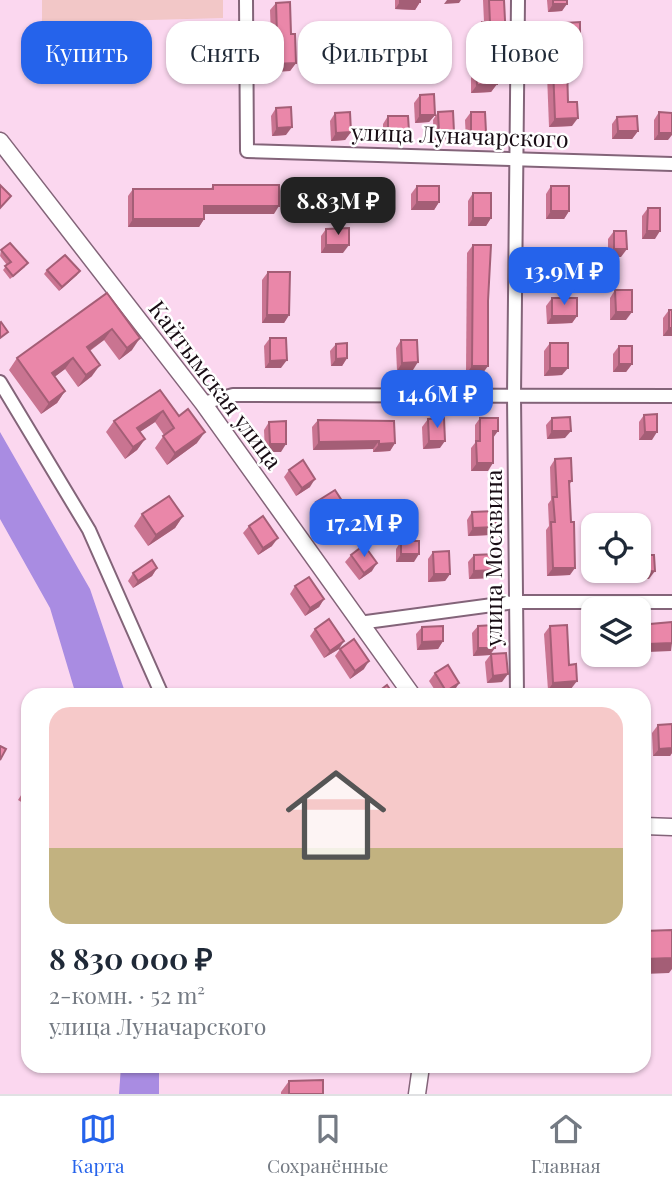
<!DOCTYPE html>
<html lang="ru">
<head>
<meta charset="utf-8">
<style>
	:root { --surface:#fff; --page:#f6f6f7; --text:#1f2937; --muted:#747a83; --line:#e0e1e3; --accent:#2563eb }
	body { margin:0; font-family:"Playfair Display",serif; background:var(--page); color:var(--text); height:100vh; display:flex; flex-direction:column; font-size:26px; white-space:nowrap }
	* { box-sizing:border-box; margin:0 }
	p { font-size:23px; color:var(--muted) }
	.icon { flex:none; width:38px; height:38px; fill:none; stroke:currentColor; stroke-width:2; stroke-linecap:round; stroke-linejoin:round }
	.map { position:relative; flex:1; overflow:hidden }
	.panel { position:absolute; left:21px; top:688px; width:630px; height:385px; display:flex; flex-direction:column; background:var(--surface); border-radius:21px; box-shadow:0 2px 5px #0004 }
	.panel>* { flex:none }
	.guide { position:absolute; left:21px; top:21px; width:630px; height:63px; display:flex; gap:14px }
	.buttons { position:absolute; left:581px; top:513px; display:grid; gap:14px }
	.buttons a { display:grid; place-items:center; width:70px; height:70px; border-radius:14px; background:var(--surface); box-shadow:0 2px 5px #0004; font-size:35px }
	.price { position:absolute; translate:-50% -60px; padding:0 16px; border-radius:14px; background:var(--accent); color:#fff; font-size:23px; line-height:46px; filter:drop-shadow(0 2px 4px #0008) }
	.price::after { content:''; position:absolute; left:50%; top:42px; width:21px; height:16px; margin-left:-10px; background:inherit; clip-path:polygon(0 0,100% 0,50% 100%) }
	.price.current { background:#222; color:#fff }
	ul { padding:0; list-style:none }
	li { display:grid; align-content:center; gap:14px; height:371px; padding:0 28px }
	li+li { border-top:2px solid var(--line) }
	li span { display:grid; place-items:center; height:217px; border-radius:21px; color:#555 }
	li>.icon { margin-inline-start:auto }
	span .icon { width:126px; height:126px; fill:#fffc; stroke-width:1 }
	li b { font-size:30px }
	.chip { padding:0 24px; border-radius:21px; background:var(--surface); box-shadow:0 2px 5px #0004; font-size:24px; line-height:63px }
	.chip.current { background:var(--accent); color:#fff }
	.tab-bar { display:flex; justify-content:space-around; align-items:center; height:98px; border-top:2px solid var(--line); background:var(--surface); font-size:19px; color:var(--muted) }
	.tab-bar a { display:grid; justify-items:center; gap:4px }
	.tab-bar .current { color:var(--accent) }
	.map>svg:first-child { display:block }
</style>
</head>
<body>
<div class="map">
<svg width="672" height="1094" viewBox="0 0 672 1094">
	<rect width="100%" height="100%" fill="#fbd7ef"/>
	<polygon fill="#f2c7c7" points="42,0 223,0 223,18 42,23"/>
	<g fill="#a98ce2">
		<polygon points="0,432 90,589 126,695 76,695 50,608 0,519"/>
		<polygon points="121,1066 159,1066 159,1094 119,1094"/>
	</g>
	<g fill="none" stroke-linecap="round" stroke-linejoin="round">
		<g stroke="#836479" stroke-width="16">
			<g id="minor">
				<polyline points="246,0 247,151 672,164"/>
				<polyline points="0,382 89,530 162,695"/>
				<polyline points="203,403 233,395 672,396"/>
				<polyline points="359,623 515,602 672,602"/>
				<polyline points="517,695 514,396 518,0"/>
			</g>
		</g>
		<g stroke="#836479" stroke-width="19">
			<g id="tertiary">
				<polyline points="0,141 203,403 412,695"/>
				<polyline points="644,826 672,827"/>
				<polyline points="417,1094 421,1066"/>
			</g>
		</g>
		<use href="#minor" stroke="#fff" stroke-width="12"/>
		<use href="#tertiary" stroke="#fff" stroke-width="16"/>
	</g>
	<g fill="#c97491">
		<polygon points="395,0 420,0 420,2 415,10 395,9"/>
		<polygon points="483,0 504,0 506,41 501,49 478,50 477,30 482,22 484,22"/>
		<polygon points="547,0 567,0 562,11 548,12"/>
		<polygon points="276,3 296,63 290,71 269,72 268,43 271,38 270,10"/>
		<polygon points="565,23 575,50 561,50 560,30"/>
		<polygon points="553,66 568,102 572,126 549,127 547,74"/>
		<polygon points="476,71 497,84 491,92 471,93 471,78"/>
		<polygon points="420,95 435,115 429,122 415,123 414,103"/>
		<polygon points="276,108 286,135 272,136 271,116"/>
		<polygon points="438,112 448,139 434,140 433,120"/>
		<polygon points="471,112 481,140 466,140 465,120"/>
		<polygon points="659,112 668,140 654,140 654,120"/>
		<polygon points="335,113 351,132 345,140 331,141 330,121"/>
		<polygon points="388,116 409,131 403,138 383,139 383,124"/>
		<polygon points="617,117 638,131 632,139 612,139 612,124"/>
		<polygon points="362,183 385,199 379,207 357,207 357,191"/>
		<polygon points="213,185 274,214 204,214 204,219 199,227 128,227 128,196 133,189 211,189"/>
		<polygon points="417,186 439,202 434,210 411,210 411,194"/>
		<polygon points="551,186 569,211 564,219 546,219 546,194"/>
		<polygon points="473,193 491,218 486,226 468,226 468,201"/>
		<polygon points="648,208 655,239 642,239 642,216"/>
		<polygon points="326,229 343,253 321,253 321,236"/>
		<polygon points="614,231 621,257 608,257 608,239"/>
		<polygon points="473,245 483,373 466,374 467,253"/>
		<polygon points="548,248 568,273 543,274 543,256"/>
		<polygon points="1,250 25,267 10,279 3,270 7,265 0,256"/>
		<polygon points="47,270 77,275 59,291 44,274"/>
		<polygon points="268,272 289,315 284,323 262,323 262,280"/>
		<polygon points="615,290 626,320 610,320 610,298"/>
		<polygon points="107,293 132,350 119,360 104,340 90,351 92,376 78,387 65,369 54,377 65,391 57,403 41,414 9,370 17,358"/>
		<polygon points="552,298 577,316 572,323 547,324 546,306"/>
		<polygon points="669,310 672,310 672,336 663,336 663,318"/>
		<polygon points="270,338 281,368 265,368 264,346"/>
		<polygon points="401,340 413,370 397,371 396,348"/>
		<polygon points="550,343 562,375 544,376 544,351"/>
		<polygon points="336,344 347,358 342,366 331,366 330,351"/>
		<polygon points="619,346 632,364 626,372 613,372 613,354"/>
		<polygon points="160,390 197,443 167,465 155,448 164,435 155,422 140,432 145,439 137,450 125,459 106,432 114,421"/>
		<polygon points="644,415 652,440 639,440 639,422"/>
		<polygon points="480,418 493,438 488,471 471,471 471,448 475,443 475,425"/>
		<polygon points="552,418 565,438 547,439 546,425"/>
		<polygon points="428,419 440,448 423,449 422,427"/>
		<polygon points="318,420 395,443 390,451 373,452 373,449 313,450 312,427"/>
		<polygon points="269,422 281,452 265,452 264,430"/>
		<polygon points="555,459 572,481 569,485 570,575 547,576 546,530 549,526 548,504 551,500 550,467"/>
		<polygon points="289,470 310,487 296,496 284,477"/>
		<polygon points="316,502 353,530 334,541 322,522 320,524 311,510"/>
		<polygon points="472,512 490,535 468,536 467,520"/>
		<polygon points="142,514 183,516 175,528 148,546 134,526"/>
		<polygon points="249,526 272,546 258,555 243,533"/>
		<polygon points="401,541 414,562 396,562 396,549"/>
		<polygon points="433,552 450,574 445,581 428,582 428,559"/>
		<polygon points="351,555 372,571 359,580 345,562"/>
		<polygon points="474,555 497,570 491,578 469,579 468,562"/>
		<polygon points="157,568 152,576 133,588 128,581 133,573"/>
		<polygon points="627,570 639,570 649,579 627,579"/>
		<polygon points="295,586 324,599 319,607 305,616 290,594"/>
		<polygon points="586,624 593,624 593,648 582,649 581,632"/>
		<polygon points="478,626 490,655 473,656 472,633"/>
		<polygon points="550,626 569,665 571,689 548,690 544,634"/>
		<polygon points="422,627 443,641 438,649 417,650 416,634"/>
		<polygon points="315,629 339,649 324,658 310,636"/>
		<polygon points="340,649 364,669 350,679 335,656"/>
		<polygon points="491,654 502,682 487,683 485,662"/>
		<polygon points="435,673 459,683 454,691 447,695 438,695 429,681"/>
		<polygon points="672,724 672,753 670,756 653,756 652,733 658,725"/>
		<polygon points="28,784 28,806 18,800"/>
		<polygon points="289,1081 323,1094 281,1094 281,1092"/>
	</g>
	<g fill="#a45e76">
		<polygon points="447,0 461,0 459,3 444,4"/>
		<polygon points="400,2 420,2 415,10 395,9"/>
		<polygon points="553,4 567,4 562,11 548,12"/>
		<polygon points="506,41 501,49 478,50 483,42"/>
		<polygon points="580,42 575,50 561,50 566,43"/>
		<polygon points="296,63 290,71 269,72 274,64"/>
		<polygon points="497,84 491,92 471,93 477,85"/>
		<polygon points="420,115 435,115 429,122 415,123"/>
		<polygon points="578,118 572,126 549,127 555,119"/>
		<polygon points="292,127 286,135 272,136 277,128"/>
		<polygon points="388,131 409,131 403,138 383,139"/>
		<polygon points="618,131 638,131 632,139 612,139"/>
		<polygon points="351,132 345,140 331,141 336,133"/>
		<polygon points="439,132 454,132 448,139 434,140"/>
		<polygon points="471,132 486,132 481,140 466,140"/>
		<polygon points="659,133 672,133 672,135 668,140 654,140"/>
		<polygon points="362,199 385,199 379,207 357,207"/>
		<polygon points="417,202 439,202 434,210 411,210"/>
		<polygon points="204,206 279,206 274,214 199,214"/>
		<polygon points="551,211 569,211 564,219 546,219"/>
		<polygon points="473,218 491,218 486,226 468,226"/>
		<polygon points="133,219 204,219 199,227 128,227"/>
		<polygon points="647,231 660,231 655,239 642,239"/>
		<polygon points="326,245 349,245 343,253 321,253"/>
		<polygon points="614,249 627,249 621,257 608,257"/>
		<polygon points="548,266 573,266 568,273 543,274"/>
		<polygon points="80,271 77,275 59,291 62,287"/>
		<polygon points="616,312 632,312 626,320 610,320"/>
		<polygon points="267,315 289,315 284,323 262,323"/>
		<polygon points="552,316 577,316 572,323 547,324"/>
		<polygon points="669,328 672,328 672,336 663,336"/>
		<polygon points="112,329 104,340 79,358 87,347"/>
		<polygon points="140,338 132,350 119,360 127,348"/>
		<polygon points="73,358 65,369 44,385 52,373"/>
		<polygon points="347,358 342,366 331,366 336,359"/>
		<polygon points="287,360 281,368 265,368 270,361"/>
		<polygon points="418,362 413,370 397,371 402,363"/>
		<polygon points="619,364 632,364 626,372 613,372"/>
		<polygon points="100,365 92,376 78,387 86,375"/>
		<polygon points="472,366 488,366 483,373 466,374"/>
		<polygon points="550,368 568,368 562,375 544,376"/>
		<polygon points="65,391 57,403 41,414 49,403"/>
		<polygon points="163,411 155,422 129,439 137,428"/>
		<polygon points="493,431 498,431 493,438"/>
		<polygon points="552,431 571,431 565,438 547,439"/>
		<polygon points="205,432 197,443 167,465 175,453"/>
		<polygon points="645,432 657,432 652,440 639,440"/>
		<polygon points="145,439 137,450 125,459 133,447"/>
		<polygon points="379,441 373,449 313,450 319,442"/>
		<polygon points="429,441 445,441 440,448 423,449"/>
		<polygon points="395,443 390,451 373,452 379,444"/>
		<polygon points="270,444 286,444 281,452 265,452"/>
		<polygon points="477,463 493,463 488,471 471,471"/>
		<polygon points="315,479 310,487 296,496 302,488"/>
		<polygon points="183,516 175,528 148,546 156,535"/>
		<polygon points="358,523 353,530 334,541 339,534"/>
		<polygon points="496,527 490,535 468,536 473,528"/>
		<polygon points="278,538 272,546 258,555 263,548"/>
		<polygon points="401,554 419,554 414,562 396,562"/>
		<polygon points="377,563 372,571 359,580 364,573"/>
		<polygon points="157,568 152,576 133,588 138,581"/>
		<polygon points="553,568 575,568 570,575 547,576"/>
		<polygon points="497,570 491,578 469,579 474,571"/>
		<polygon points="655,571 649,579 627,579 632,572"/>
		<polygon points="434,574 450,574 445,581 428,582"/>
		<polygon points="324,599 319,607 305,616 310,608"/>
		<polygon points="344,641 339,649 324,658 330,651"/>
		<polygon points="443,641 438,649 417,650 422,642"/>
		<polygon points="587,641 593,641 593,648 582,649"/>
		<polygon points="672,643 671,651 648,652 643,659 624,661 628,654 639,654 639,652 648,644"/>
		<polygon points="478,648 495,648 490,655 473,656"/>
		<polygon points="369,661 364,669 350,679 355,671"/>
		<polygon points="508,674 502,682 487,683 493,676"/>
		<polygon points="577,681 571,689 548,690 553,683"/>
		<polygon points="459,683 454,691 447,695 444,695 446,691"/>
		<polygon points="672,748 672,753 670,756 653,756 659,749"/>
		<polygon points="672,958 672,969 669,973 644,974 644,959"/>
	</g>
	<g fill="#ea87a9" stroke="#a45e76" stroke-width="2">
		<rect x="400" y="0" width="20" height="2"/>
		<polygon points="489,0 504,0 506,41 483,42 482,22 490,22"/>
		<rect x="553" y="0" width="14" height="4"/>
		<polygon points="290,2 291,34 295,34 296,63 274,64 273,35 277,35 276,3"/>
		<polygon points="580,22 580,42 566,43 565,23"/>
		<polygon points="553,66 567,66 568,102 577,102 578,118 555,119"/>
		<polygon points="496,70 497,84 477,85 476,71"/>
		<polygon points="434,94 435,115 420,115 420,95"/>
		<polygon points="291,107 292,127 277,128 276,108"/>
		<polygon points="453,111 454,132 439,132 438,112"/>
		<polygon points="350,112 351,132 336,133 335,113"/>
		<polygon points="471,112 485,112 486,132 471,132"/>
		<polygon points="659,112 672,113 672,133 659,133"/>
		<polygon points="388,116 408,116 409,131 388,131"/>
		<polygon points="637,116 638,131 618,131 617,117"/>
		<polygon points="362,183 384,183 385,199 362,199"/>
		<polygon points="0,185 11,196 0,208"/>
		<polygon points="213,185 279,185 279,206 204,206 204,219 133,219 133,189 213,189"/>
		<rect x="417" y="186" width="22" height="16"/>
		<rect x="551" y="186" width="18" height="25"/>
		<rect x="473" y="193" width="18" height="25"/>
		<polygon points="648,208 660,208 660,231 647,231"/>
		<polygon points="349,228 349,245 326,245 326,229"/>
		<polygon points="614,231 626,231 627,249 614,249"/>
		<polygon points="10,243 28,263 13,276 5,266 11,262 1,250"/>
		<polygon points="473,245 491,245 488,301 488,366 472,366"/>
		<rect x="548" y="248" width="25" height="18"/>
		<polygon points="65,255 80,271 62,287 47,270"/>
		<polygon points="268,272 290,272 289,315 267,315"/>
		<polygon points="615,290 632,290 632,312 616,312"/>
		<polygon points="107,293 140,338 127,348 112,329 87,347 100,365 86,375 73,358 52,373 65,391 49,403 17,358"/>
		<rect x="552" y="298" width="25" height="18"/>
		<rect x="669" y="310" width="3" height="18"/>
		<polygon points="1,322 8,332 0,338 0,323"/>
		<polygon points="270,338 286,338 287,360 270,361"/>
		<polygon points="401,340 417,340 418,362 402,363"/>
		<polygon points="347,343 347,358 336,359 336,344"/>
		<rect x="550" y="343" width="18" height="25"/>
		<rect x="619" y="346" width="13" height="18"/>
		<polygon points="160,390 179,416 188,409 205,432 175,453 163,436 174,428 163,411 137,428 145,439 133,447 114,421"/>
		<polygon points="657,414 657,432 645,432 644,415"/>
		<polygon points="570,417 571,431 552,431 552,418"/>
		<polygon points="444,418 445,441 429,441 428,419"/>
		<polygon points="480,418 498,418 498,431 493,431 493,463 477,463 476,441 480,441"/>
		<polygon points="318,420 394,421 395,443 379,444 379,441 319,442"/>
		<polygon points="286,421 286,444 270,444 269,422"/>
		<polygon points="571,458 572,481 569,481 571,522 574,522 575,568 553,568 551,522 555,522 553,497 557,497 555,459"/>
		<polygon points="303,460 315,479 302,488 289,470"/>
		<polygon points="335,490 348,510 350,508 358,523 339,534 328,514 325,516 316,502"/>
		<polygon points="169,496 183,516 156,535 142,514"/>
		<polygon points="495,511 496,527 473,528 472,512"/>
		<polygon points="263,516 278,538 263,548 249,526"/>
		<rect x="401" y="541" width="18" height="13"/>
		<polygon points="364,545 377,563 364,573 351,555"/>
		<polygon points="449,551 450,574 434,574 433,552"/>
		<polygon points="496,554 497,570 474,571 474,555"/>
		<polygon points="639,555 654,555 655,571 632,572 632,570 639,570"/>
		<polygon points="152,560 157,568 138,581 133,573"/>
		<polygon points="309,577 324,599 310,608 295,586"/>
		<polygon points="329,619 344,641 330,651 315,629"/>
		<polygon points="672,622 672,643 648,644 648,651 639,652 639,625"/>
		<polygon points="586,624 593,624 593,641 587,641"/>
		<polygon points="494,625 495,648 478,648 478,626"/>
		<polygon points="567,625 569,665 576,664 577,681 553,683 550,626"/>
		<polygon points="443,626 443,641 422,642 422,627"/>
		<polygon points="354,639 369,661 355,671 340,649"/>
		<polygon points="506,653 508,674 493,676 491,654"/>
		<polygon points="448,665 459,683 446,691 435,673"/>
		<polygon points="387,685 394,695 374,695"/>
		<polygon points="672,724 672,748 659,749 658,725"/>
		<polygon points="0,746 6,749 0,760"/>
		<polygon points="28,785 28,795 24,792"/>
		<polygon points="672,930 672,958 644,959 644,931"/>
		<polygon points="323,1080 323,1094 289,1094 289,1081"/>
	</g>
	<g text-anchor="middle" stroke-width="5" stroke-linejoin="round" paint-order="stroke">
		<g font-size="23" fill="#180c14" stroke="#fff">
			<text transform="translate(460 136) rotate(2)" y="8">улица Луначарского</text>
			<text transform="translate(215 385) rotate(53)" y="8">Кайтымская улица</text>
			<text transform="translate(494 558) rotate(-90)" y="8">улица Москвина</text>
		</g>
	</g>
</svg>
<div class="buttons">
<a><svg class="icon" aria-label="locate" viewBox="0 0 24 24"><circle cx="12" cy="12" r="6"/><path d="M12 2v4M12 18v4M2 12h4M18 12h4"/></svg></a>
<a><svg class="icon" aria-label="layers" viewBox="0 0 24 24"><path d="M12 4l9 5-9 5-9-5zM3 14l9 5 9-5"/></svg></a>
</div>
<b class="price current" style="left:338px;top:237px">8.83M ₽</b>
<b class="price" style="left:564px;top:307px">13.9M ₽</b>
<b class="price" style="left:437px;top:430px">14.6M ₽</b>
<b class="price" style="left:364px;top:559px">17.2M ₽</b>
<div class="guide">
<a class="chip current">Купить</a>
<a class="chip">Снять</a>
<a class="chip">Фильтры</a>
<a class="chip">Новое</a>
</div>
<section class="panel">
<ul>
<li><span style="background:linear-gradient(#f6c9c9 65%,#c2b280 0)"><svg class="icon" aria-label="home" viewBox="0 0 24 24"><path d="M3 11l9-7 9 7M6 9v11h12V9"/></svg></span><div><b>8 830 000 ₽</b><p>2-комн. · 52 m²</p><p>улица Луначарского</p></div></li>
</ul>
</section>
</div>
<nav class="tab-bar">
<a class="current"><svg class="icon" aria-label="map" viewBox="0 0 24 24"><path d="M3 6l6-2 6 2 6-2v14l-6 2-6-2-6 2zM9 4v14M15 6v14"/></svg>Карта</a>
<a><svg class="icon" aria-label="saved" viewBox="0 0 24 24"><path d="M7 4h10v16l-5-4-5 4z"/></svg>Сохранённые</a>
<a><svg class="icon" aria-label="home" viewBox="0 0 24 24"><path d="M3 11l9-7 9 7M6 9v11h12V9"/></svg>Главная</a>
</nav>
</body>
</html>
